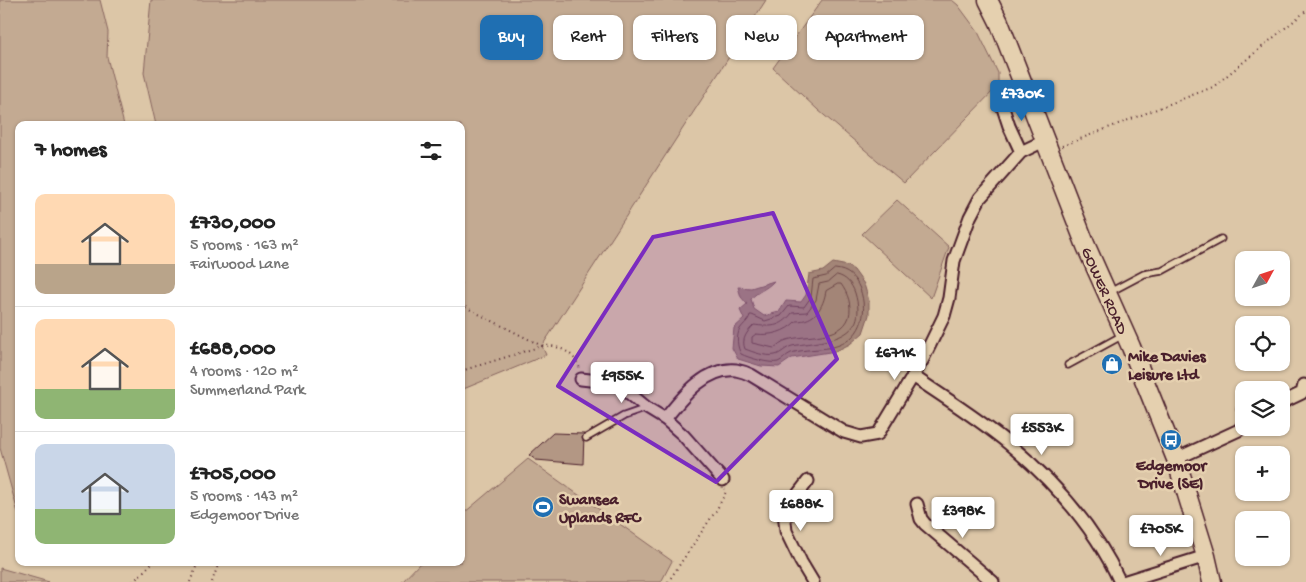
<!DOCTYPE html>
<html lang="en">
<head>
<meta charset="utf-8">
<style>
	:root { --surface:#fff; --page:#f6f6f6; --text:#222; --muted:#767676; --line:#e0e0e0; --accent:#1f6fb2 }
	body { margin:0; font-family:"Gochi Hand",sans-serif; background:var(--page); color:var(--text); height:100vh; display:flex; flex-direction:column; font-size:19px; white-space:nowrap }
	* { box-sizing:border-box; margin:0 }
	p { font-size:16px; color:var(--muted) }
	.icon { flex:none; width:28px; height:28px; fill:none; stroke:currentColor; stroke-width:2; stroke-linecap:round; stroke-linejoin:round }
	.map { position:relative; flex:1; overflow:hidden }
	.drawer { position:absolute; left:15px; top:121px; width:450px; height:445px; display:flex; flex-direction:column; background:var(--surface); border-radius:10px; box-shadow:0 1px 4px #0004 }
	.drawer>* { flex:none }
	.hud { position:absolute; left:480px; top:15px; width:475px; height:45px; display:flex; gap:10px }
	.needle { width:32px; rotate:50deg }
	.controls { position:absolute; left:1235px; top:251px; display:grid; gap:10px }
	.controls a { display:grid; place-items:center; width:55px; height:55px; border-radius:10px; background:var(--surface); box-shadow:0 1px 4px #0004; font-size:25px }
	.price { position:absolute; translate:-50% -42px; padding:0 11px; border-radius:5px; background:#fff; color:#222; font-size:16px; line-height:32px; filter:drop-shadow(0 1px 2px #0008) }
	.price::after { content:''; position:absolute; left:50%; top:30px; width:15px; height:11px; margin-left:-8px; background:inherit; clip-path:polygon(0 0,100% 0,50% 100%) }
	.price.on { background:var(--accent); color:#fff }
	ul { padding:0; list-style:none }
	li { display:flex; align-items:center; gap:15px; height:125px; padding:0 20px }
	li+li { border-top:1px solid var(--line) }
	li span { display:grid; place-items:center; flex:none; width:140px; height:100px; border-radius:10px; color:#555 }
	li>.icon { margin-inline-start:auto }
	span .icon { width:60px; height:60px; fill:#fffc; stroke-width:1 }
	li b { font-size:21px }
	h2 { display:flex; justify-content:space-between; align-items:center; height:60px; padding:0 20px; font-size:21px }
	.pill { padding:0 18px; border-radius:10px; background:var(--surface); box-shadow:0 1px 4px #0004; font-size:18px; line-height:45px }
	.pill.on { background:var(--accent); color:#fff }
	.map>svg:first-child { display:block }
</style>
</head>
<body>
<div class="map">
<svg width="1306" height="582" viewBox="0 0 1306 582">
	<rect width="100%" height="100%" fill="#dcc6a7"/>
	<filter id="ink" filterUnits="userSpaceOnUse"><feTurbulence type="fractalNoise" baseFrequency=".02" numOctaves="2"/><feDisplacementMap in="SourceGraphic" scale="10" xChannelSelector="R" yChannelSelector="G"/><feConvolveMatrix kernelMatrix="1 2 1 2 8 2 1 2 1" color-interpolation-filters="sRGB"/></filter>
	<g filter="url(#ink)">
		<g fill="#c3aa92" stroke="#86645e">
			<polygon points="0,0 100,0 108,32 107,57 124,125 19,125 19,516 0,448"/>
			<polygon points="151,0 766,0 542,346 546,355 461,390 461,125 156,125 144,73"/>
			<polygon points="822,0 952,0 958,5 978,32 998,73 998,86 904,183 818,110 773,68"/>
			<polygon points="897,200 949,247 931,298 862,234"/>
			<polygon points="528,459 672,561 661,582 402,582 420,563 461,562 461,531 464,513"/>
			<polygon points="0,568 49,582 0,582"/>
		</g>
		<path fill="#a38577" stroke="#7f5c59" d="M 833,263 L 848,266 L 854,270 L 864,284 L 869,301 L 869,315 L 863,333 L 850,344 L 836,351 L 792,358 L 779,367 L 761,366 L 738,359 L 732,348 L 734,328 L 744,319 L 740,310 L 747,304 L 741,297 L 738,287 L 751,288 L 774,281 C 766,290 757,291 751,299 L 754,309 L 764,316 L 779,312 L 786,301 L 801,302 L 806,295 L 809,274 L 823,271 Z"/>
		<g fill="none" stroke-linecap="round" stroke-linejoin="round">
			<g stroke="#6e4849" stroke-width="1">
				<path d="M 835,269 C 848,270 855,277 860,289 C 869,314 861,340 833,347 C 820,350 804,349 791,353 C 786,355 783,360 778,362 C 770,364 749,358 741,354 C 737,347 736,336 740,329 C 744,323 748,322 750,315 L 752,315 L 765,321 L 781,316 L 789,306 L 804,307 L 811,297 L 813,279 L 826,276 Z"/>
				<path d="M 837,275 C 846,277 852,284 855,293 C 870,342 824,340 792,346 C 785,348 781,354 775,355 C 766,357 753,352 745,349 C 741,339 747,332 754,325 C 769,327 781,328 792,313 L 807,312 L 816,300 L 819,284 L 828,282 Z"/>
				<path d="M 838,284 L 841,284 C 848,294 852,305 849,317 C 841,340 806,334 787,340 C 782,341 778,345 774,348 L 752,343 L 752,337 L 756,334 C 770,336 786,332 796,321 C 815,321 823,308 826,291 Z"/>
			</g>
		</g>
		<polygon fill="#b39784" stroke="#4a1f2b" points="553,433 584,434 583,464 536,460 529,455"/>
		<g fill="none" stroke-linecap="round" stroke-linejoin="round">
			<g stroke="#4a1f2b" stroke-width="9">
				<g id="lane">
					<polyline points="1108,293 1144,274 1162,271 1221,239"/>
					<polyline points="1068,365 1123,335"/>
					<polyline points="586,438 624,416 647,408"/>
				</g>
			</g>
			<g stroke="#4a1f2b" stroke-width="15">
				<g id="street">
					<polyline points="1001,102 1009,126 1021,152"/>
					<path d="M 913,376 C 945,398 979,419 1009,444 C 1053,481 1096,529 1120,582"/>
					<polyline points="581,379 617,383 647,408 665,419 683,435 723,480"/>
					<polyline points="1281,403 1302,393 1304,385"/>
					<polyline points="1243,409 1244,411"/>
					<path d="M 665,419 C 682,398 705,367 736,370 C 741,371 747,373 751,375 L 844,432 L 861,437 L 878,434 L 922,361 L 944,316 L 949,298 L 954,261 L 970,217 L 980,198 L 1021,152 L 1044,141"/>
					<polyline points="1176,459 1239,430 1244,424"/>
					<polyline points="808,481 784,512 786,531 801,562 813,582"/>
					<polyline points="917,504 921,519 925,524 993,582"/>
					<polyline points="1123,582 1206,556"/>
				</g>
			</g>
			<g stroke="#4a1f2b" stroke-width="21">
				<polyline id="primary" points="988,0 999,22 1086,246 1131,347 1176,459 1206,556 1212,582"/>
			</g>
			<g stroke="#4a1f2b" stroke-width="2" stroke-dasharray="1 4" stroke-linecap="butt">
				<polyline points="1062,146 1213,87 1306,11"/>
				<polyline points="461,305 542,346"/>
				<path d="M 461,371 L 542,346 C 558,344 575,353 580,369"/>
				<polyline points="133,582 153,562"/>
				<polyline points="190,582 198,562"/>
				<polyline points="212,582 219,562"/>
				<polyline points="668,582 717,509 726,492 725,489"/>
			</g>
			<use href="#lane" stroke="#e5d0af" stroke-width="5.5"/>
			<use href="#street" stroke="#e5d0af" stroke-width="11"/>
			<use href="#primary" stroke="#e5d0af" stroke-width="18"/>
		</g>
	</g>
	<path fill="#7b2cbf" fill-opacity="0.2" stroke="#7b2cbf" stroke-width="4" stroke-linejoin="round" d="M 773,213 L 837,359 L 716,482 L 558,386 L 653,237 Z"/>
	<defs>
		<g id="shop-disc" transform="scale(1.125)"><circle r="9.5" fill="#1f6fb2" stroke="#e5d0af"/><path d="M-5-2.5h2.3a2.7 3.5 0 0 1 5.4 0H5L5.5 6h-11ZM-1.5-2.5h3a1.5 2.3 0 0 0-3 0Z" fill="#fff"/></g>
		<g id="bus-disc" transform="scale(1.125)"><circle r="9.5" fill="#1f6fb2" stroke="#e5d0af"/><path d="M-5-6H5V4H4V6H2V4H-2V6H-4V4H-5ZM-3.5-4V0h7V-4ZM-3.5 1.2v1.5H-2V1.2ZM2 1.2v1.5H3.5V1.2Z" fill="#fff"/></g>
		<g id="stadium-disc" transform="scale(1.125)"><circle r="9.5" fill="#1f6fb2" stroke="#e5d0af"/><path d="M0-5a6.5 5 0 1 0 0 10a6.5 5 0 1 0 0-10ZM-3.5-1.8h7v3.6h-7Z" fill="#fff"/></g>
	</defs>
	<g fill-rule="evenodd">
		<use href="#shop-disc" x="1112" y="364"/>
		<use href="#bus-disc" x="1171" y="440"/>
		<use href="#stadium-disc" x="543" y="507"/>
	</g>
	<g text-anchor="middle" stroke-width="5" stroke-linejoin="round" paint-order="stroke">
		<g font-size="16" fill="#4a1f2b" stroke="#e5d0af">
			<text transform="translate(1106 290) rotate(66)" y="6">GOWER ROAD</text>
		</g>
		<g font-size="16" font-weight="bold" fill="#4a1f2b" stroke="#e5d0af" text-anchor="start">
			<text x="1128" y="361">Mike Davies<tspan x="1128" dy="18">Leisure Ltd</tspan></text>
			<text x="1171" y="470" text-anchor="middle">Edgemoor<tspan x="1171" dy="18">Drive (SE)</tspan></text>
			<text x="559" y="504">Swansea<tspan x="559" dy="18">Uplands RFC</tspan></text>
		</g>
	</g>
</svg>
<div class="controls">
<a><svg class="needle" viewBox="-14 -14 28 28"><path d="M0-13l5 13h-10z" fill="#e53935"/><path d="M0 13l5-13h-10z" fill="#767676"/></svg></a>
<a><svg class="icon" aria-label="locate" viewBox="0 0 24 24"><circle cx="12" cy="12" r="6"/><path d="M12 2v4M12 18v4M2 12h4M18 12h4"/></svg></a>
<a><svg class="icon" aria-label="layers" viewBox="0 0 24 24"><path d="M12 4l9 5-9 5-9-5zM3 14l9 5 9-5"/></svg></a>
<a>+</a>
<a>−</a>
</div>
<b class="price on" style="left:1022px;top:122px">£730K</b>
<b class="price" style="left:895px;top:381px">£671K</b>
<b class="price" style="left:622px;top:404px">£955K</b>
<b class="price" style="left:1042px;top:456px">£553K</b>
<b class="price" style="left:801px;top:532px">£688K</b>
<b class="price" style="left:963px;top:539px">£398K</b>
<b class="price" style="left:1161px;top:557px">£705K</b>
<div class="hud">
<a class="pill on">Buy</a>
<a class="pill">Rent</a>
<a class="pill">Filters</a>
<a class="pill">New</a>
<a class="pill">Apartment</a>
</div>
<section class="drawer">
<h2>7 homes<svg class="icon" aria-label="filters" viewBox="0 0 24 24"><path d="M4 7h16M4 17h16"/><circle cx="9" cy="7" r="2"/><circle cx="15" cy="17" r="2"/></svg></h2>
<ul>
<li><span style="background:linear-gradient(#ffd9b3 70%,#b9a48a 0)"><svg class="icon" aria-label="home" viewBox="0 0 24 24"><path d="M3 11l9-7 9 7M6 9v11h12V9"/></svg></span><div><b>£730,000</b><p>5 rooms · 163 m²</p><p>Fairwood Lane</p></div></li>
<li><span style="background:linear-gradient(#ffd9b3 70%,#8fb573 0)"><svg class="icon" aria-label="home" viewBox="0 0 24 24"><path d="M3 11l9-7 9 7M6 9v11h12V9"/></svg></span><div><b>£688,000</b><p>4 rooms · 120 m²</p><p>Summerland Park</p></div></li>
<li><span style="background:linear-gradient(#c9d6e8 65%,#8fb573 0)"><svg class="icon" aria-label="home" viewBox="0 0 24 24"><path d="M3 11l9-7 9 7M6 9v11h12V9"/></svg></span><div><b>£705,000</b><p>5 rooms · 143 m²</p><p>Edgemoor Drive</p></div></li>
</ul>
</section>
</div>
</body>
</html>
